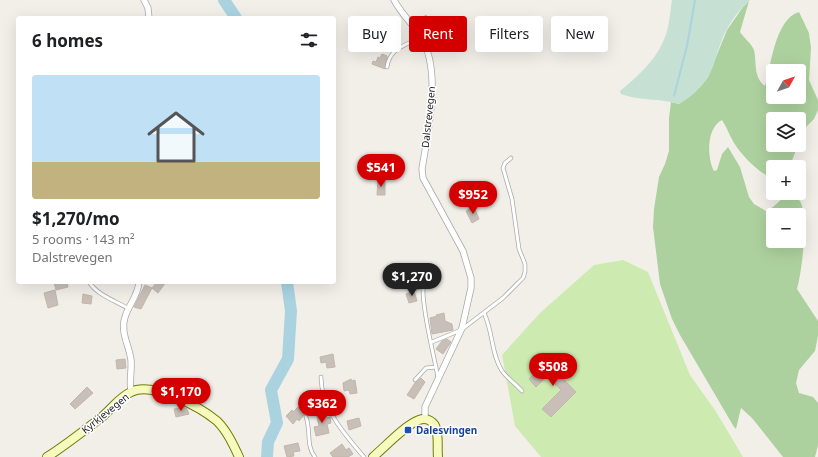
<!DOCTYPE html>
<html lang="en">
<head>
<meta charset="utf-8">
<style>
	:root { --surface:#fff; --page:#f6f6f6; --text:#202124; --muted:#757577; --accent:#d40000 }
	body { margin:0; font-family:"Noto Sans",sans-serif; background:var(--page); color:var(--text); height:100vh; display:flex; flex-direction:column; font-size:15px; white-space:nowrap }
	* { box-sizing:border-box; margin:0 }
	p { font-size:13px; color:var(--muted) }
	.icon { flex:none; width:22px; height:22px; fill:none; stroke:currentColor; stroke-width:2; stroke-linecap:round; stroke-linejoin:round }
	.map { position:relative; flex:1; overflow:hidden }
	.panel { position:absolute; left:16px; top:16px; width:320px; height:268px; display:flex; flex-direction:column; background:var(--surface); border-radius:4px; box-shadow:0 4px 16px #0002 }
	.panel>* { flex:none }
	.top-card { position:absolute; left:348px; top:16px; width:380px; height:36px; display:flex; gap:8px }
	.needle { width:26px; rotate:50deg }
	.buttons { position:absolute; left:766px; top:64px; display:grid; gap:8px }
	.buttons a { display:grid; place-items:center; width:40px; height:40px; border-radius:4px; background:var(--surface); box-shadow:0 4px 16px #0002; font-size:20px }
	.price { position:absolute; translate:-50% -34px; padding:0 9px; border-radius:14px; background:var(--accent); color:#fff; font-size:13px; line-height:26px; filter:drop-shadow(0 1px 2px #0008) }
	.price::after { content:''; position:absolute; left:50%; top:24px; width:12px; height:9px; margin-left:-6px; background:inherit; clip-path:polygon(0 0,100% 0,50% 100%) }
	.price.on { background:#222; color:#fff }
	ul { padding:0; list-style:none }
	li { display:grid; align-content:center; gap:8px; height:212px; padding:0 16px }
	li span { display:grid; place-items:center; height:124px; border-radius:4px; color:#555 }
	li>.icon { margin-inline-start:auto }
	span .icon { width:72px; height:72px; fill:#fffc; stroke-width:1 }
	li b { font-size:17px }
	h2 { display:flex; justify-content:space-between; align-items:center; height:48px; padding:0 16px; font-size:17px }
	.pill { padding:0 14px; border-radius:4px; background:var(--surface); box-shadow:0 4px 16px #0002; font-size:14px; line-height:36px }
	.pill.on { background:var(--accent); color:#fff }
	.map>svg:first-child { display:block }
</style>
</head>
<body>
<div class="map">
<svg width="818" height="457" viewBox="0 0 818 457">
	<rect width="100%" height="100%" fill="#f2efe9"/>
	<polygon fill="#cdebb0" points="623,260 648,272 690,375 715,410 743,457 541,457 515,426 502,355 540,313 594,265"/>
	<path fill="#add19e" fill-rule="evenodd" d="M 749,1 L 740,32 C 744,38 751,43 754,50 C 757,63 753,77 765,86 C 771,66 775,19 799,12 L 809,33 L 811,48 L 809,80 L 818,100 L 818,110 L 814,119 L 805,128 L 799,141 L 799,119 L 773,119 L 773,145 L 798,145 L 791,163 L 787,167 L 773,167 L 773,179 C 758,172 743,157 734,143 C 729,135 727,127 722,120 C 706,128 707,158 714,171 L 717,170 L 722,154 L 728,147 L 740,167 L 749,197 L 754,204 L 766,211 C 777,207 781,195 793,194 C 795,196 798,199 800,201 C 809,216 802,271 797,289 L 818,321 L 818,336 L 815,351 L 799,370 L 796,383 L 799,393 L 813,397 L 818,403 L 818,445 L 815,457 L 783,457 L 752,418 L 741,408 L 736,429 L 734,427 L 680,335 L 672,319 L 660,284 L 653,227 L 654,209 L 659,177 L 665,164 L 669,151 L 669,118 L 671,102 L 679,104 L 702,85 L 708,77 L 727,30 L 743,7 ZM 773,71 L 799,71 L 799,97 L 773,97 ZM 773,215 L 799,215 L 799,241 L 773,241 Z"/>
	<path fill="#c6e0d4" d="M 672,0 L 750,0 C 737,11 725,29 720,45 C 716,56 714,67 708,77 C 701,88 690,98 679,104 C 660,98 640,101 621,94 L 620,91 C 637,77 654,62 663,42 C 669,30 670,14 672,0 Z"/>
	<g fill="none" stroke-linecap="round" stroke-linejoin="round">
		<polyline stroke="#aad3df" stroke-width="2" points="674,96 687,46 695,0"/>
		<g stroke="#aad3df" stroke-width="12">
			<polyline points="224,0 236,18"/>
			<polyline points="267,457 268,442 277,423 271,390 288,359 291,311 287,282"/>
		</g>
	</g>
	<g fill="#c7bfb8" stroke="#c4b6ab">
		<polygon points="426,15 435,27 428,32 419,20"/>
		<polygon points="382,54 387,56 385,69 372,64 373,61 376,62 378,57 380,58"/>
		<polygon points="378,181 385,181 385,195 377,195"/>
		<polygon points="474,207 479,219 472,223 466,211"/>
		<polygon points="421,275 422,279 420,289 413,291 410,277"/>
		<polygon points="54,282 67,282 68,287 56,290"/>
		<polygon points="157,282 166,282 158,293 152,288"/>
		<polygon points="145,285 152,288 141,309 134,307"/>
		<polygon points="55,290 58,305 48,308 44,293"/>
		<polygon points="414,291 417,301 409,303 406,294"/>
		<polygon points="83,294 92,296 91,304 82,303"/>
		<polygon points="444,313 445,321 452,324 453,330 432,334 430,318 437,316 436,315"/>
		<polygon points="447,339 451,342 443,354 436,349 442,341"/>
		<polygon points="333,354 335,367 327,368 326,362 321,363 320,357"/>
		<polygon points="542,357 576,392 551,417 542,409 561,390 547,376 536,387 529,379 539,369 538,368 541,365 537,361"/>
		<polygon points="125,359 126,368 117,369 116,360"/>
		<polygon points="421,378 425,382 414,399 407,395 415,383"/>
		<polygon points="351,379 352,381 355,380 357,393 350,394 349,390 344,391 343,383"/>
		<polygon points="87,387 93,393 75,409 70,404"/>
		<polygon points="183,407 187,409 189,414 176,417 174,409"/>
		<polygon points="298,407 304,413 304,415 299,421 297,419 293,424 286,416 292,410 293,412"/>
		<polygon points="325,410 327,418 330,417 331,423 327,424 329,433 316,436 314,427 319,426 316,412"/>
		<polygon points="359,418 361,426 349,430 347,421"/>
		<polygon points="298,443 300,451 293,452 294,456 287,457 284,446"/>
		<polygon points="342,444 346,450 349,448 353,454 348,457 333,457 330,453"/>
	</g>
	<g fill="none" stroke-linecap="round" stroke-linejoin="round">
		<g stroke="#a9a9a9" stroke-width="4.5">
			<g id="lane">
				<path d="M 387,67 C 390,47 406,46 421,37"/>
				<path d="M 427,273 C 425,279 423,286 423,292 C 424,319 433,350 438,378"/>
				<path d="M 89,282 C 97,295 116,301 129,309"/>
				<path d="M 484,313 C 493,331 491,354 502,371 C 507,378 516,384 522,391"/>
				<polyline points="432,342 461,330 503,298 523,278 525,272 525,264 519,249 512,199 503,168 505,163 511,158"/>
				<path d="M 321,377 C 321,408 345,435 364,457"/>
				<polyline points="415,380 426,368 436,367"/>
				<path d="M 306,417 C 311,430 306,447 315,457"/>
			</g>
		</g>
		<g stroke="#a9a9a9" stroke-width="7">
			<g id="street">
				<polyline points="144,0 148,8 149,18"/>
				<path d="M 394,0 C 402,15 413,24 421,37 C 442,71 428,131 422,169 L 423,178 L 463,251 L 471,278 L 471,288 L 462,328 L 425,407 L 425,419"/>
				<path d="M 131,391 C 129,381 132,371 131,360 C 129,345 120,332 125,317 C 129,304 138,296 139,282"/>
			</g>
		</g>
		<g stroke="#707d05" stroke-width="10">
			<g id="secondary">
				<path d="M 47,457 C 66,445 85,430 103,416 C 112,408 120,397 131,392 C 152,381 200,407 217,421 C 227,431 233,444 239,457"/>
				<path d="M 373,457 C 385,447 405,425 419,420 C 427,417 435,422 436,429 C 439,438 437,448 438,457"/>
			</g>
		</g>
		<use href="#lane" stroke="#fff" stroke-width="3"/>
		<use href="#street" stroke="#fff" stroke-width="5.5"/>
		<use href="#secondary" stroke="#f7fabf" stroke-width="8"/>
	</g>
	<rect fill="#1a4fb4" stroke="#fff" stroke-width="1.5" x="404" y="426" width="8" height="8" rx="2"/>
	<g text-anchor="middle" stroke-width="3" stroke-linejoin="round" paint-order="stroke">
		<g font-size="10" fill="#222" stroke="#fff">
			<text transform="translate(428 117) rotate(-84)" y="4">Dalstrevegen</text>
			<text transform="translate(105 413) rotate(-39)" y="4">Kyrkjevegen</text>
		</g>
		<g font-size="10" font-weight="bold" fill="#164399" stroke="#fff" text-anchor="start">
			<text x="416" y="434">Dalesvingen</text>
		</g>
	</g>
</svg>
<div class="buttons">
<a><svg class="needle" viewBox="-14 -14 28 28"><path d="M0-13l5 13h-10z" fill="#e53935"/><path d="M0 13l5-13h-10z" fill="#757577"/></svg></a>
<a><svg class="icon" aria-label="layers" viewBox="0 0 24 24"><path d="M12 4l9 5-9 5-9-5zM3 14l9 5 9-5"/></svg></a>
<a>+</a>
<a>−</a>
</div>
<b class="price" style="left:381px;top:188px">$541</b>
<b class="price" style="left:473px;top:215px">$952</b>
<b class="price on" style="left:412px;top:297px">$1,270</b>
<b class="price" style="left:553px;top:387px">$508</b>
<b class="price" style="left:181px;top:412px">$1,170</b>
<b class="price" style="left:322px;top:424px">$362</b>
<div class="top-card">
<a class="pill">Buy</a>
<a class="pill on">Rent</a>
<a class="pill">Filters</a>
<a class="pill">New</a>
</div>
<section class="panel">
<h2>6 homes<svg class="icon" aria-label="filters" viewBox="0 0 24 24"><path d="M4 7h16M4 17h16"/><circle cx="9" cy="7" r="2"/><circle cx="15" cy="17" r="2"/></svg></h2>
<ul>
<li><span style="background:linear-gradient(#bfe0f5 70%,#c2b280 0)"><svg class="icon" aria-label="home" viewBox="0 0 24 24"><path d="M3 11l9-7 9 7M6 9v11h12V9"/></svg></span><div><b>$1,270/mo</b><p>5 rooms · 143 m²</p><p>Dalstrevegen</p></div></li>
</ul>
</section>
</div>
</body>
</html>
